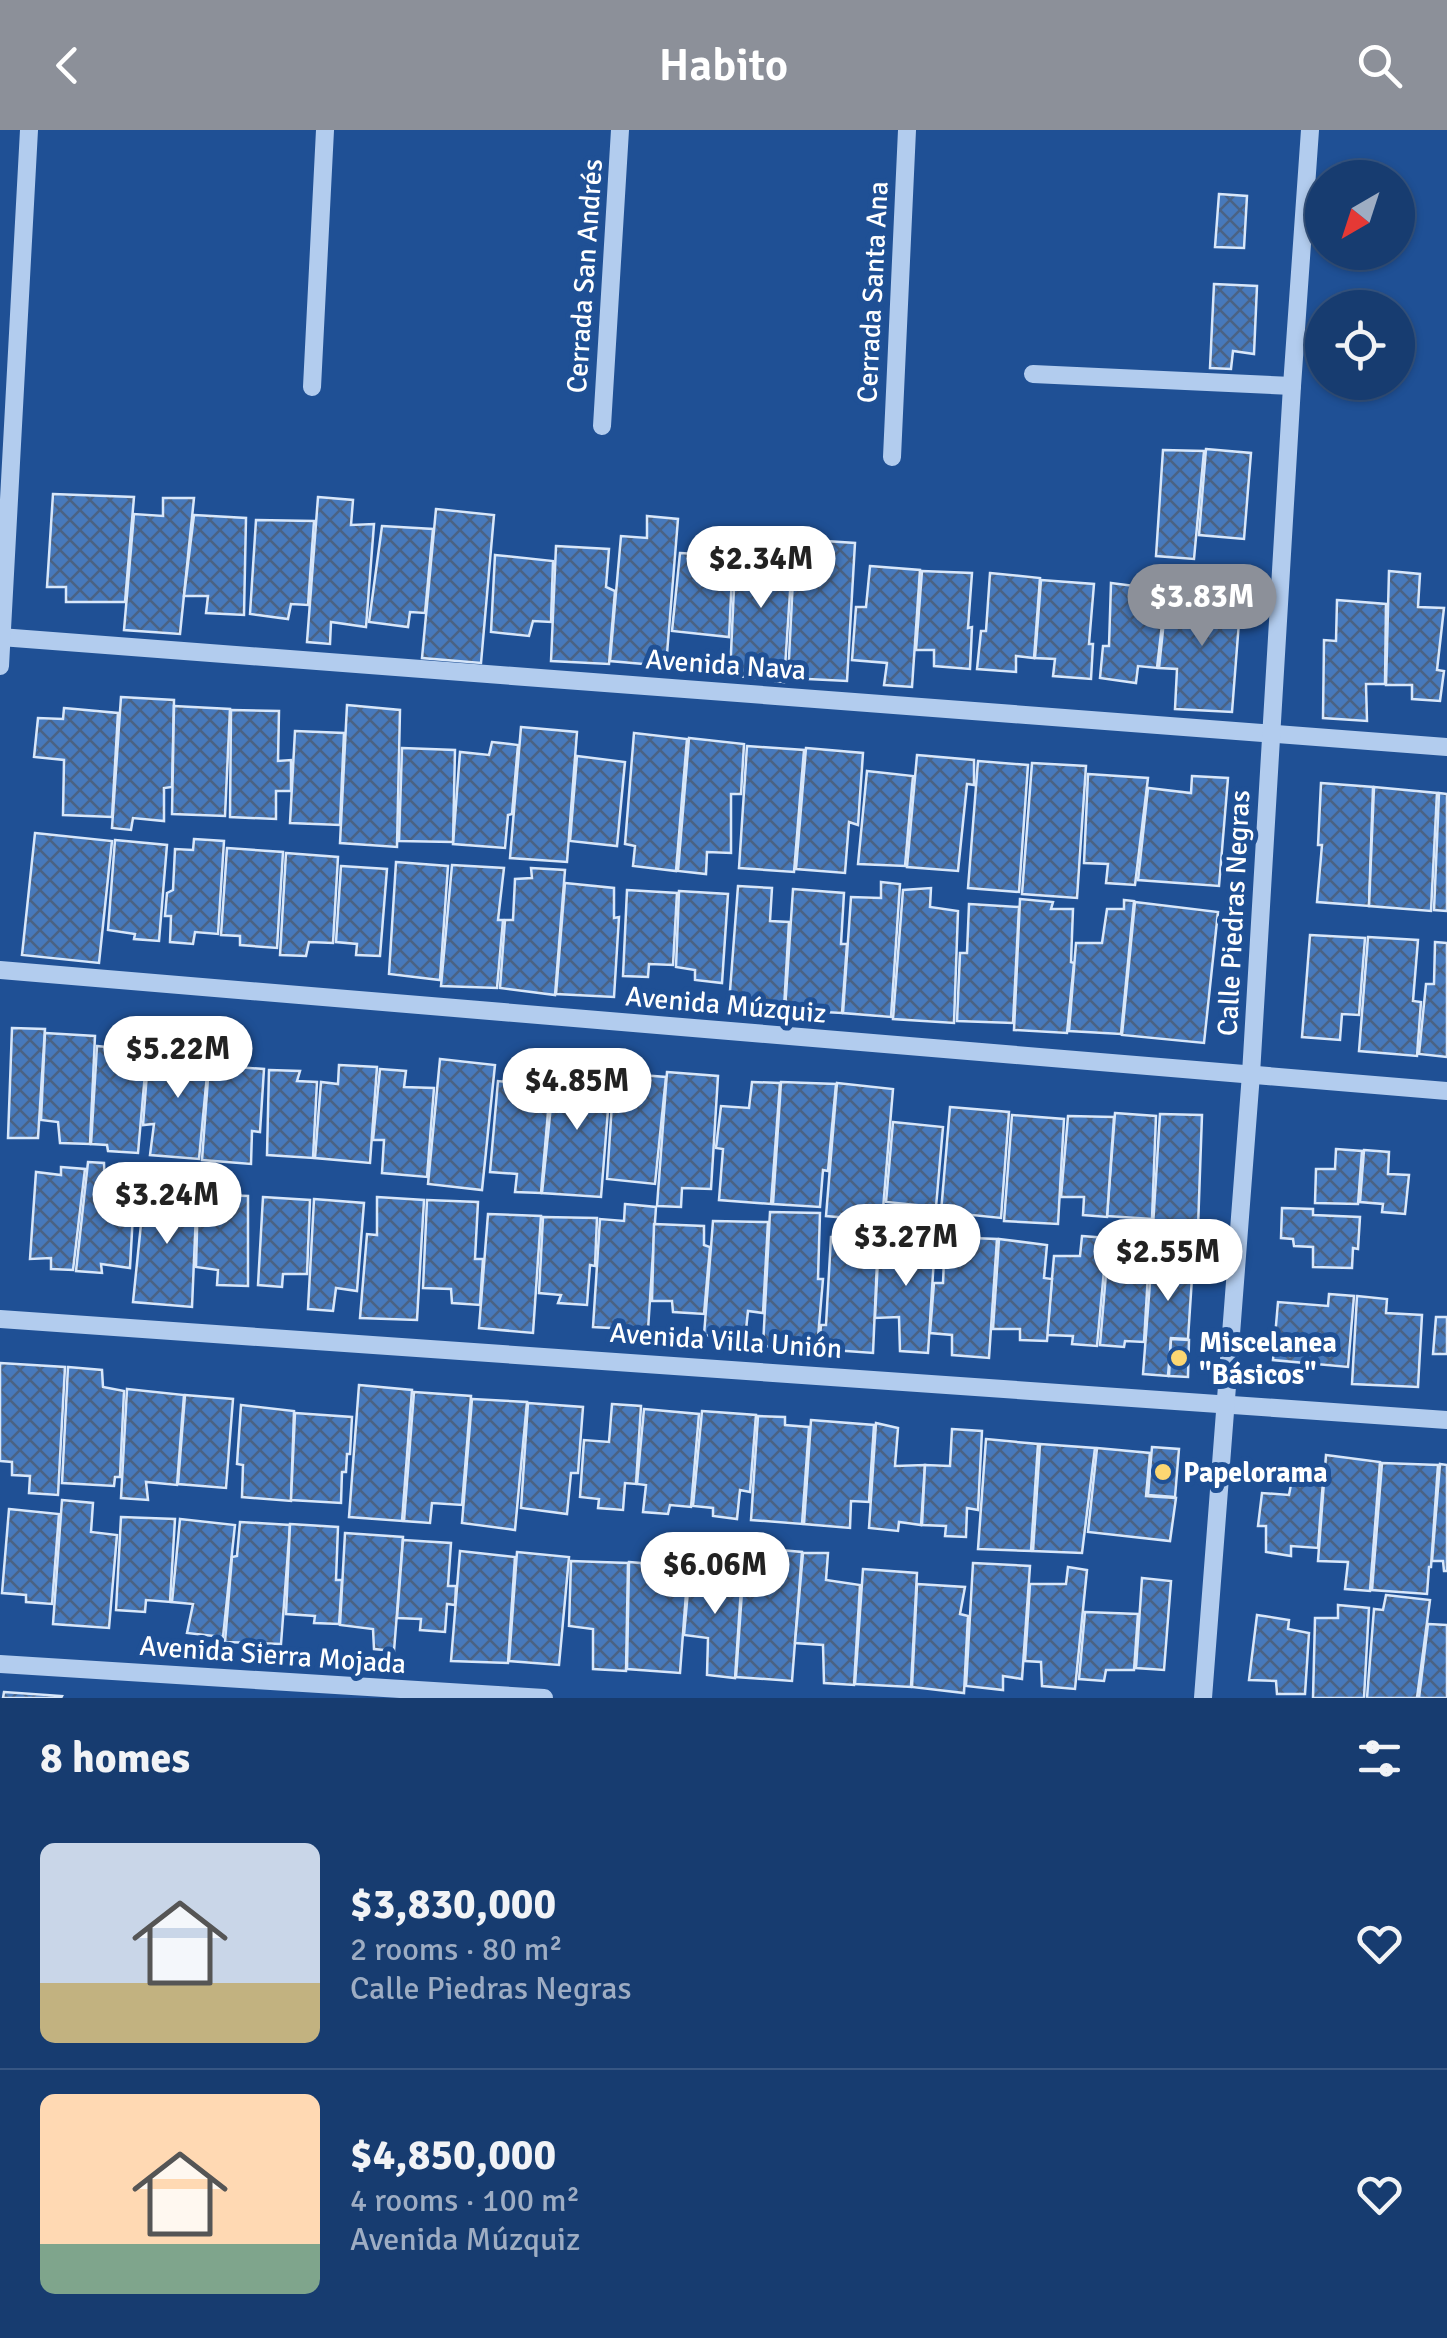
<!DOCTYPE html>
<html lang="en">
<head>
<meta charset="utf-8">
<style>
	:root { --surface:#173c70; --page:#244778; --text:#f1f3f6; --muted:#9eadc3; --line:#365683; --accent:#8c9099 }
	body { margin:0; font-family:Signika,sans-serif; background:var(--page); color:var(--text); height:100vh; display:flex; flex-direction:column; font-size:38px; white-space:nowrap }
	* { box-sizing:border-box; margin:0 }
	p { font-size:32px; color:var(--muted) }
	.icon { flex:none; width:55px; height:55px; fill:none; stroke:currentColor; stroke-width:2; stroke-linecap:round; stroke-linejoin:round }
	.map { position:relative; height:1568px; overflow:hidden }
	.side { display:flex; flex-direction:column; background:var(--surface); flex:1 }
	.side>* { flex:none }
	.needle { width:65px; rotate:219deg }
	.tools { position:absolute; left:1305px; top:30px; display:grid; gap:20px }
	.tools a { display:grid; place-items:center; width:110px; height:110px; border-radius:50%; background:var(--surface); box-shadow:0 2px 8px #0004,0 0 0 2px var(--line); font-size:50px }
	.price { position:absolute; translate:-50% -85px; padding:0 22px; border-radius:35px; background:#fff; color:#222; font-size:32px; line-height:65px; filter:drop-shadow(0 2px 5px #0008) }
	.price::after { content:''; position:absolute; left:50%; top:60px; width:30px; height:22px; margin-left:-15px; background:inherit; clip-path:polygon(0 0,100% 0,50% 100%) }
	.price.current { background:var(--accent); color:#fff }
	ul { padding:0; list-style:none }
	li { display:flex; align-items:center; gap:30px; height:250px; padding:0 40px }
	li+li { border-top:2px solid var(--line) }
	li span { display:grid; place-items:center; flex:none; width:280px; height:200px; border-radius:15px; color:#555 }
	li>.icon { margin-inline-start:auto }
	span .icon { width:120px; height:120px; fill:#fffc; stroke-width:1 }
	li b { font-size:42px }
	h2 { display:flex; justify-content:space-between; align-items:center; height:120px; padding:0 40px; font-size:42px }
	header { display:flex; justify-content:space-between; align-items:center; height:130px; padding:0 40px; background:var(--accent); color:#fff; font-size:45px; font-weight:600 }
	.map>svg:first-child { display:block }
</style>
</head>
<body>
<header><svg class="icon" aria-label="back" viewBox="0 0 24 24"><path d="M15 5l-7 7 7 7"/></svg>Habito<svg class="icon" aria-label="search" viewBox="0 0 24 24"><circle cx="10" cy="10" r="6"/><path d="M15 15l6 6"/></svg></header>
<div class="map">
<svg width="1447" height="1568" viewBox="0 0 1447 1568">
	<defs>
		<pattern id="building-cross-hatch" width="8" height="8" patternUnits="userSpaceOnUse" patternTransform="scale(2.5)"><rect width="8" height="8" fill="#4779bb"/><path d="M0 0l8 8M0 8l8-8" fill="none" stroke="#4a6284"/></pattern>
	</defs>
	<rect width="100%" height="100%" fill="#1f5095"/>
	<g fill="url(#building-cross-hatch)" stroke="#d8e7fa" stroke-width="2.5">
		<polygon points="1219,64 1247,66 1244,118 1215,117"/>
		<polygon points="1214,154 1257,156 1254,224 1233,221 1231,239 1210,238"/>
		<polygon points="1206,319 1251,323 1244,409 1199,405"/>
		<polygon points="1163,320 1204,321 1194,429 1156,426"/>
		<polygon points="53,364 134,367 125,472 66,472 66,457 47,457"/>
		<polygon points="318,367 353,370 351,395 374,394 366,497 331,492 330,514 307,512"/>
		<polygon points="163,368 194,368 180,504 124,500 134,384 163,386"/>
		<polygon points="436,379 494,385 481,533 422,528"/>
		<polygon points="194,385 246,388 244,485 206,483 208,466 184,466"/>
		<polygon points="647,386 678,389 666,536 610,531 621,406 647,408"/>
		<polygon points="256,390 314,391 308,475 291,474 288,489 250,484"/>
		<polygon points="382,396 433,399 425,483 410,482 408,497 369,492"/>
		<polygon points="795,409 855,413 847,551 788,548"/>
		<polygon points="736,413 793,418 784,552 730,545"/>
		<polygon points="556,416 609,419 606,457 615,461 609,534 551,531"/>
		<polygon points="680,423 733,426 729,507 672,501"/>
		<polygon points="495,425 553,431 551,492 533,491 529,506 491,502"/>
		<polygon points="870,436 920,440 912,557 884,555 887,533 852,530 856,477 866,477"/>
		<polygon points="922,441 972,443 968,498 972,497 970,539 934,536 934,520 916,520"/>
		<polygon points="1389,441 1420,444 1418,477 1444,478 1437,540 1444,541 1440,571 1412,569 1412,555 1386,555"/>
		<polygon points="990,443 1040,448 1034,528 1016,526 1016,542 977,539 981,501 986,501"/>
		<polygon points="1041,450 1094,454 1089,514 1093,514 1091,549 1053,546 1055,529 1035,528"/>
		<polygon points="1111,453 1166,460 1157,538 1138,536 1136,553 1100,548 1103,516 1109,516"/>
		<polygon points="1167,461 1241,466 1232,582 1175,579 1177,539 1159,538"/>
		<polygon points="1337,470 1386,474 1385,554 1366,554 1367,591 1323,588 1324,510 1336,511"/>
		<polygon points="121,567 174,570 172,657 164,658 164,691 133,688 131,700 112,698"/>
		<polygon points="347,575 400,580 397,717 340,713"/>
		<polygon points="174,576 230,579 225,686 172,684"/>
		<polygon points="64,578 118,583 112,687 63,685 64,630 34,627 38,588 63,589"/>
		<polygon points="231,580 279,581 278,631 291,630 291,661 276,661 276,689 230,687"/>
		<polygon points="521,597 577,602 567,732 510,728"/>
		<polygon points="295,601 344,603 340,695 290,693"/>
		<polygon points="634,603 687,609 676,741 633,736 635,716 625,714"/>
		<polygon points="689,608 744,614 741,664 731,664 731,723 707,722 706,744 678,741"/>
		<polygon points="492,612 518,615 512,684 508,685 505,718 453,714 460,622 489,625"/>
		<polygon points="747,616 804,620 794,742 739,738"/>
		<polygon points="402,618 455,620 453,712 399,711"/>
		<polygon points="806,618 863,623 858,695 849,692 845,743 796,739"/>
		<polygon points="917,625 974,630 974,655 967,654 958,741 907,737"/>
		<polygon points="577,626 625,632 617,716 570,711"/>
		<polygon points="978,631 1028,635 1019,762 968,758"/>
		<polygon points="1032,633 1086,636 1077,768 1022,764"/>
		<polygon points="867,641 913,646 905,736 858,734"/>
		<polygon points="1088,644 1148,648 1135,755 1106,753 1108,734 1084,733"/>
		<polygon points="1192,646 1228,648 1219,756 1138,750 1148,658 1191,663"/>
		<polygon points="1321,653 1373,657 1369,776 1317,772 1322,715 1318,715"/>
		<polygon points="1374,657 1437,663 1431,781 1369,776"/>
		<polygon points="1439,663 1447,664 1447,781 1434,780"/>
		<polygon points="35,703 112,711 99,833 22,825"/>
		<polygon points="194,709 224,711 218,804 195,802 193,814 170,812 171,786 165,786 167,763 173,760 175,719 193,720"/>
		<polygon points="115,710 167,715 159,811 134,809 135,804 108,800"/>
		<polygon points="227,718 283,722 277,818 240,815 240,806 221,805"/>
		<polygon points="286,723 338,727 333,813 309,812 306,826 280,825"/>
		<polygon points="396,732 448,736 440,850 389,844"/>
		<polygon points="452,735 504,738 498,790 503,790 497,858 441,856"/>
		<polygon points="341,736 387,739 380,826 356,825 357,814 336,812"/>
		<polygon points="531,738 565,740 555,865 500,858 505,790 513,790 515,749 532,748"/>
		<polygon points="881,752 900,754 891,887 843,883 851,767 881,768"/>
		<polygon points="565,753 614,758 614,788 619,787 614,867 556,864"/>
		<polygon points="738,756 772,758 770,791 789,792 784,878 729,874"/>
		<polygon points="931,758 930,777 958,781 954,893 893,889 903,760"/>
		<polygon points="793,759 844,763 841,814 847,814 842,883 785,880"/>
		<polygon points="627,760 677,763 673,835 649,834 648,847 623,846"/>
		<polygon points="679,761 728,764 722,853 695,850 695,840 676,837"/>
		<polygon points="1020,769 1053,772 1051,779 1073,779 1071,832 1074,833 1067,903 1014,900"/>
		<polygon points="1124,770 1134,771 1121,904 1069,901 1076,813 1102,813 1107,779 1124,779"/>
		<polygon points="1135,772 1218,782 1204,913 1122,905"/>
		<polygon points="969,774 1019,777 1013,893 957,891 960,823 967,823"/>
		<polygon points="1310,805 1365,808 1359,885 1342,884 1340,910 1302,907"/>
		<polygon points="1368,807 1418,810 1413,871 1421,872 1417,926 1359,921"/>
		<polygon points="1435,812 1447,813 1447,927 1419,924 1426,854 1434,854"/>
		<polygon points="12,898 45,899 38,1008 8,1008"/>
		<polygon points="45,903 95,906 90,1014 60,1013 58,992 41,990"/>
		<polygon points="178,909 210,913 199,1029 150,1025 154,994 143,995 148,930 175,932"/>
		<polygon points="97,916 147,921 138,1023 108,1021 107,1015 91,1014"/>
		<polygon points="440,929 495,935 482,1060 428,1054"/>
		<polygon points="529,934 552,936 541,1063 515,1062 517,1044 490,1042 498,951 528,954"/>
		<polygon points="209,935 264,939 260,1002 252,1001 251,1034 202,1030"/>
		<polygon points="339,935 377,937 370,1033 315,1028 321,952 338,954"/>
		<polygon points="555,936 611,943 601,1067 542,1063"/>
		<polygon points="380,939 406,941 404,957 434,958 427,1047 382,1043 384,1010 373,1010"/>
		<polygon points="269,940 300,941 297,951 317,952 313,1028 267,1025"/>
		<polygon points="667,942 718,946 711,1059 682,1058 681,1077 657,1076"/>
		<polygon points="614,943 666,947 655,1054 607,1049"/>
		<polygon points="752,952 780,953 771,1074 719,1070 723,1019 716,1018 721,976 749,978"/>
		<polygon points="781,952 836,954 828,1041 823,1040 820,1077 773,1074"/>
		<polygon points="837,953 893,959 882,1091 826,1086"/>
		<polygon points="950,977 1009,982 1001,1088 941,1082"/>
		<polygon points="1115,983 1156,986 1152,1089 1107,1086"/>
		<polygon points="1160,984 1202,985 1198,1098 1153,1096"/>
		<polygon points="1012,985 1064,989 1058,1094 1004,1091"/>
		<polygon points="1068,986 1114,987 1107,1087 1083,1085 1084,1067 1061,1067"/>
		<polygon points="893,992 943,997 936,1077 886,1072"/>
		<polygon points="1336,1019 1362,1021 1358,1074 1315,1073 1316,1039 1335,1039"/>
		<polygon points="1364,1020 1389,1022 1388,1044 1409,1045 1405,1084 1382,1082 1383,1074 1360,1072"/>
		<polygon points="88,1032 104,1033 105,1061 134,1065 130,1138 101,1134 102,1143 76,1141"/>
		<polygon points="61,1037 85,1039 73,1140 51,1139 51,1128 30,1129 36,1042 61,1045"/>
		<polygon points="145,1055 197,1060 192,1177 133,1172"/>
		<polygon points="198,1064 248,1066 248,1156 217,1155 218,1140 196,1137"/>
		<polygon points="263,1067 310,1070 307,1144 283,1144 282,1157 258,1155"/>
		<polygon points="377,1067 424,1070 417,1190 360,1188 367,1104 377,1105"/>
		<polygon points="314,1069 364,1073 357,1161 336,1158 333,1181 308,1179"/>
		<polygon points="427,1070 478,1072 475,1129 483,1129 480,1175 452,1173 451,1159 423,1158"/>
		<polygon points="625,1074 656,1077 648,1200 593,1197 600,1089 624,1091"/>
		<polygon points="1282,1078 1313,1079 1313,1085 1360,1087 1358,1119 1353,1118 1352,1138 1313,1137 1313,1117 1294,1116 1293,1109 1281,1108"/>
		<polygon points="770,1082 820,1083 818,1149 823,1149 817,1219 763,1216"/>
		<polygon points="488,1084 541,1086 533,1203 479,1198"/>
		<polygon points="543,1087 597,1088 595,1136 590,1135 587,1175 558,1173 561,1165 539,1163"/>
		<polygon points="713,1091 768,1092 763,1183 748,1181 745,1209 704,1205"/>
		<polygon points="654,1094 704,1096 704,1115 710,1117 704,1184 673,1182 672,1171 652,1171"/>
		<polygon points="1082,1106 1107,1108 1097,1216 1072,1214 1073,1206 1047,1205 1054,1126 1080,1126"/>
		<polygon points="831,1107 878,1110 873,1223 819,1219 821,1195 826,1195"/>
		<polygon points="945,1107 997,1109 989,1228 952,1225 952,1205 930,1203 934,1153 943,1153"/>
		<polygon points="879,1108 935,1112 928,1223 900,1221 899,1187 875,1188"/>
		<polygon points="1109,1108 1150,1111 1144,1212 1125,1211 1124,1217 1100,1215"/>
		<polygon points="999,1109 1047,1115 1044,1148 1052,1149 1047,1211 1020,1210 1020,1199 993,1199"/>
		<polygon points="1153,1113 1194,1117 1188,1209 1171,1208 1168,1246 1143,1244"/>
		<polygon points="1329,1164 1354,1166 1348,1237 1273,1230 1278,1172 1328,1176"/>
		<polygon points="1357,1166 1387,1169 1386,1183 1422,1185 1418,1257 1352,1254"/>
		<polygon points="1436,1187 1447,1187 1447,1224 1433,1224"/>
		<polygon points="1171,1209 1189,1210 1188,1247 1169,1246"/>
		<polygon points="0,1233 65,1237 58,1365 29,1363 30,1346 12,1345 12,1332 0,1331"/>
		<polygon points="68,1237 102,1240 103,1257 124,1261 120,1347 115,1347 114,1356 62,1353"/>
		<polygon points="359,1255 412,1260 402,1391 349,1387"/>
		<polygon points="127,1259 184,1265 177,1355 146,1352 148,1370 121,1368"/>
		<polygon points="414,1262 471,1266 462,1375 432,1373 430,1393 404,1391"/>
		<polygon points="185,1265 233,1269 226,1358 178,1354"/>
		<polygon points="472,1269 527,1272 515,1400 462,1393"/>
		<polygon points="528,1273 583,1277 578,1343 571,1343 567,1384 521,1378"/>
		<polygon points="612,1274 641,1276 636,1354 625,1353 623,1380 598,1378 599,1369 580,1367 584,1310 609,1312"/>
		<polygon points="241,1275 294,1281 291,1371 242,1367 243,1335 237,1334"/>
		<polygon points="644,1279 699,1284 691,1377 670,1375 668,1384 643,1382 646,1355 637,1354"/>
		<polygon points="702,1281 756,1285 750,1362 740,1360 737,1389 713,1386 713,1378 693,1376"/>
		<polygon points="295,1283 352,1287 350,1324 347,1324 346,1342 342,1342 341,1373 291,1370"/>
		<polygon points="758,1286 785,1287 785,1295 809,1297 802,1394 751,1390"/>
		<polygon points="811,1290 874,1295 869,1372 851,1371 850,1398 804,1394"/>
		<polygon points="876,1293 898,1298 895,1336 925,1335 921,1395 899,1392 898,1401 869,1398"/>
		<polygon points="952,1299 982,1301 978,1380 967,1378 966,1407 945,1406 946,1396 922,1395 925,1335 950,1336"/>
		<polygon points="986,1309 1038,1314 1031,1421 978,1419"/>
		<polygon points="1040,1314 1095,1318 1082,1423 1033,1421"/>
		<polygon points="1152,1317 1179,1319 1175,1367 1148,1365"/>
		<polygon points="1097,1318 1150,1323 1146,1366 1176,1368 1170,1411 1088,1402"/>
		<polygon points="1326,1325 1380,1332 1370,1461 1345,1459 1348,1432 1318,1431"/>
		<polygon points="1382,1333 1438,1335 1431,1437 1429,1437 1427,1464 1372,1460"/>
		<polygon points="1440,1334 1447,1335 1447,1441 1444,1441 1443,1431 1432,1431"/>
		<polygon points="1292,1349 1323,1351 1318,1418 1291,1416 1291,1426 1266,1422 1266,1396 1258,1396 1262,1363 1289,1365"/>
		<polygon points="62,1370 93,1373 91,1402 117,1405 109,1498 53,1494"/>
		<polygon points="9,1379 59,1384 52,1474 26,1472 26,1465 2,1463"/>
		<polygon points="121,1387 175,1389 170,1472 146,1470 145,1482 116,1480"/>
		<polygon points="180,1389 235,1395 223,1507 187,1503 193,1474 172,1472"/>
		<polygon points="240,1392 290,1395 281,1514 225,1512 232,1427 237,1426"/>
		<polygon points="290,1394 338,1397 336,1450 342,1450 339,1494 314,1493 315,1486 286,1484"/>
		<polygon points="345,1403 403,1407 394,1521 374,1519 373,1499 340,1495"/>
		<polygon points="403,1410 451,1413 448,1456 456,1456 455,1475 447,1474 445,1502 420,1500 421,1489 397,1488"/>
		<polygon points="780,1420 802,1422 792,1551 736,1547 743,1447 776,1447"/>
		<polygon points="460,1421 515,1427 508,1533 451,1531"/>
		<polygon points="517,1422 569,1427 559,1535 509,1531"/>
		<polygon points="803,1423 828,1423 826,1450 860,1455 854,1555 824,1553 823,1515 795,1513"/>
		<polygon points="571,1431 628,1433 626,1541 593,1539 593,1499 569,1496"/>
		<polygon points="629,1432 688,1437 680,1543 627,1539"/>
		<polygon points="973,1433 1030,1436 1022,1549 1003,1546 1003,1560 966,1556"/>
		<polygon points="1068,1437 1087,1440 1075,1559 1042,1556 1041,1532 1025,1531 1030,1454 1066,1454"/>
		<polygon points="690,1439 742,1444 735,1548 707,1545 708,1508 684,1505"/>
		<polygon points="863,1439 917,1443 911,1557 855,1554"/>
		<polygon points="1142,1448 1171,1451 1164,1540 1136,1538"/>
		<polygon points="917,1454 965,1457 960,1484 968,1486 964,1563 912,1557"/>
		<polygon points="1386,1465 1430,1470 1417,1568 1367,1568 1374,1479 1383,1480"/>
		<polygon points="1338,1475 1369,1478 1364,1568 1313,1568 1315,1488 1338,1488"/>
		<polygon points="1085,1482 1138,1484 1134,1540 1106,1540 1104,1551 1079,1549"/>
		<polygon points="1257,1485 1289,1490 1288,1499 1309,1503 1305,1564 1277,1564 1276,1551 1249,1550"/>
		<polygon points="1428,1494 1447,1495 1447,1568 1419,1568"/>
		<polygon points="4,1562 62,1566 61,1568 3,1568"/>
	</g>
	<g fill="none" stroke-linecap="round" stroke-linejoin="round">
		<g stroke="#b2ccee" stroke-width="18">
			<polyline points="1033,244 1292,256"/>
			<polyline points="312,257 325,0"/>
			<polyline points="602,296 620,0"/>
			<polyline points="892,327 907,0"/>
			<polyline points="0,507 1447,617"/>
			<polyline points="0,536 29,0"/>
			<polyline points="0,840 1447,961"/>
			<polyline points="0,1189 1447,1290"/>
			<polyline points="0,1534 544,1568"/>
			<polyline points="1203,1568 1251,944 1292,256 1310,0"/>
		</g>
	</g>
	<g fill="#fcd772" stroke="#1f5095" stroke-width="4">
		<circle cx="1179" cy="1228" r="10"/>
		<circle cx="1163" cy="1342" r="10"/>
	</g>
	<g text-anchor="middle" stroke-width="10" stroke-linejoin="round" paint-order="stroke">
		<g font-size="28" fill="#fff" stroke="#1f5095">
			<text transform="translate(584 146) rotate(-86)" y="10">Cerrada San Andrés</text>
			<text transform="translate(872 162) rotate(-87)" y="10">Cerrada Santa Ana</text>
			<text transform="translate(726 534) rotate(4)" y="10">Avenida Nava</text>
			<text transform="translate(1233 783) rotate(-87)" y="10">Calle Piedras Negras</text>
			<text transform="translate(726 874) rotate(5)" y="10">Avenida Múzquiz</text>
			<text transform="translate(726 1210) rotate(4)" y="10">Avenida Villa Unión</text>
			<text transform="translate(273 1524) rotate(4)" y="10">Avenida Sierra Mojada</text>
		</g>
		<g font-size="28" font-weight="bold" fill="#fff" stroke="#1f5095" text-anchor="start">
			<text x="1199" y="1222">Miscelanea<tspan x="1199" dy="32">"Básicos"</tspan></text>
			<text x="1183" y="1352">Papelorama</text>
		</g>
	</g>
</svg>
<div class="tools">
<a><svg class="needle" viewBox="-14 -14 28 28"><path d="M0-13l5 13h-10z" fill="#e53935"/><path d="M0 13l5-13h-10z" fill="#9eadc3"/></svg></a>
<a><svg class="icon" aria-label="locate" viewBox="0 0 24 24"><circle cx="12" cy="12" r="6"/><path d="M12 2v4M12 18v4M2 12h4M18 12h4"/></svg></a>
</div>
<b class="price" style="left:761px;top:481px">$2.34M</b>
<b class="price current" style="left:1202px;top:519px">$3.83M</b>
<b class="price" style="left:178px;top:971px">$5.22M</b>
<b class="price" style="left:577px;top:1003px">$4.85M</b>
<b class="price" style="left:167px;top:1117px">$3.24M</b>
<b class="price" style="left:906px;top:1159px">$3.27M</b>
<b class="price" style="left:1168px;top:1174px">$2.55M</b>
<b class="price" style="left:715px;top:1487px">$6.06M</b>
</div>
<section class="side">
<h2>8 homes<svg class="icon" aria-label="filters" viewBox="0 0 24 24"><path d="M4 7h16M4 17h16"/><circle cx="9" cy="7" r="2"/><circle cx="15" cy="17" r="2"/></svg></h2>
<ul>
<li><span style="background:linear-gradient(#c9d6e8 70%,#c2b280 0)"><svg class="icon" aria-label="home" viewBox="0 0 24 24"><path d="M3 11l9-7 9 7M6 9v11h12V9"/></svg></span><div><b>$3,830,000</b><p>2 rooms · 80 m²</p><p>Calle Piedras Negras</p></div><svg class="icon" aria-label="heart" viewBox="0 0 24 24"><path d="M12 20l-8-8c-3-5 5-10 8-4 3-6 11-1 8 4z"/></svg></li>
<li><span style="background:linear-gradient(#ffd9b3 75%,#7fa58c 0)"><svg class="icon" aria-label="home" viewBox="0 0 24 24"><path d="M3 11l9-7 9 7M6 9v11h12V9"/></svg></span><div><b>$4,850,000</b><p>4 rooms · 100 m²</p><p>Avenida Múzquiz</p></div><svg class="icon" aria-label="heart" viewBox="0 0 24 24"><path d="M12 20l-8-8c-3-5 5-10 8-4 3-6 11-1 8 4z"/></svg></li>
</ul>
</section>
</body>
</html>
